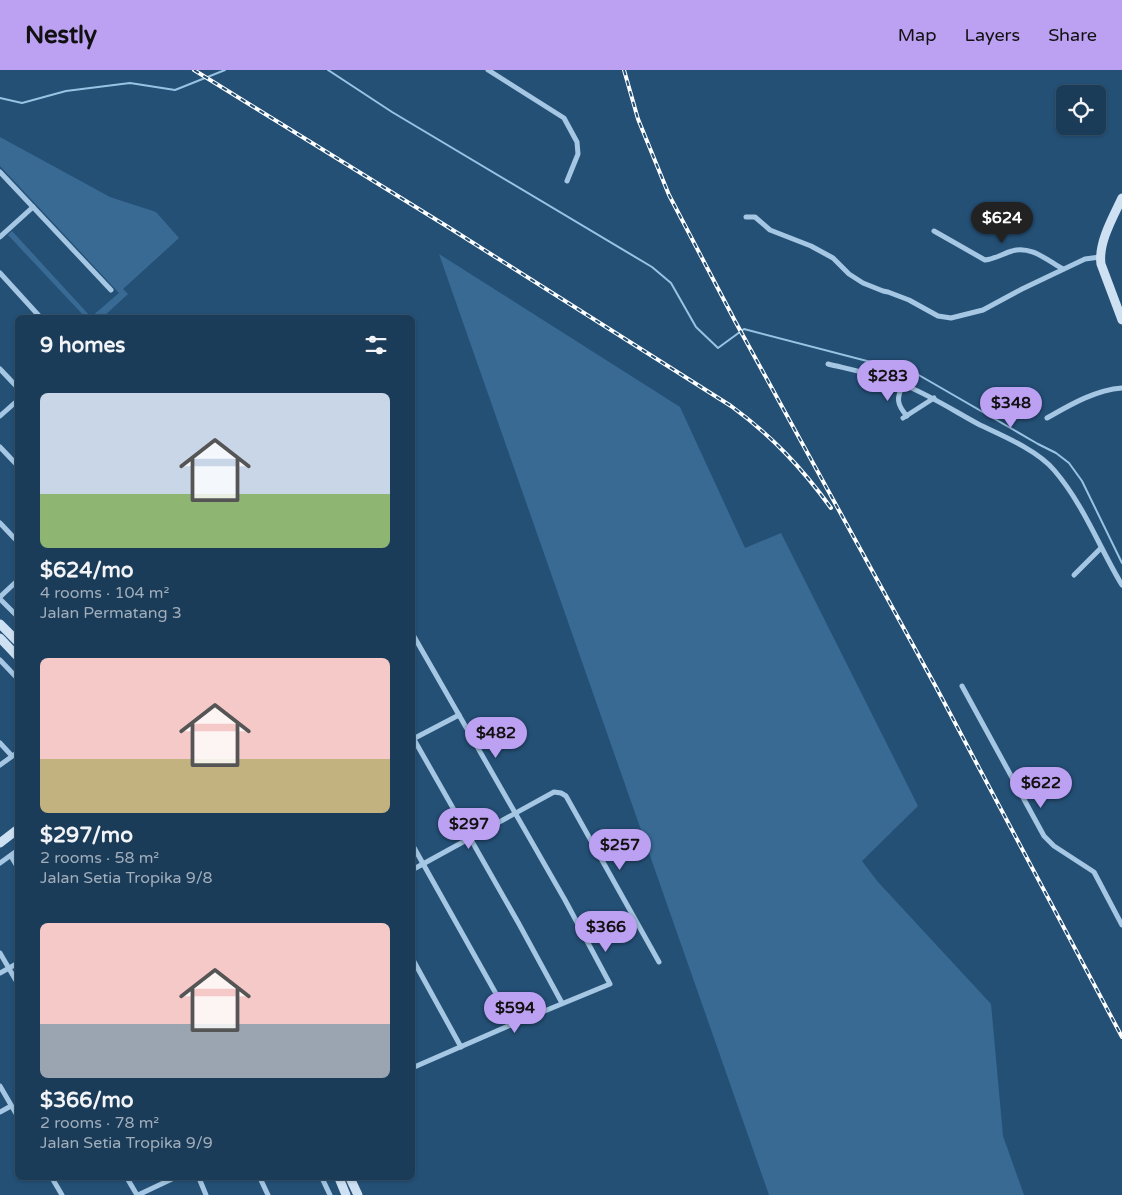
<!DOCTYPE html>
<html lang="en">
<head>
<meta charset="utf-8">
<style>
	:root { --surface:#1b3c58; --page:#24435e; --text:#f1f3f6; --muted:#a0adba; --line:#39566e; --accent:#bca0f2 }
	body { margin:0; font-family:"Varela Round",sans-serif; background:var(--page); color:var(--text); height:100vh; display:flex; flex-direction:column; font-size:19px; white-space:nowrap }
	* { box-sizing:border-box; margin:0 }
	p { font-size:16px; color:var(--muted) }
	.icon { flex:none; width:28px; height:28px; fill:none; stroke:currentColor; stroke-width:2; stroke-linecap:round; stroke-linejoin:round }
	.map { position:relative; flex:1; overflow:hidden }
	.sheet { position:absolute; left:15px; top:245px; width:400px; height:865px; display:flex; flex-direction:column; background:var(--surface); border-radius:8px; box-shadow:0 1px 4px #0004,0 0 0 1px var(--line) }
	.sheet>* { flex:none }
	.controls { position:absolute; left:1056px; top:15px; display:grid; gap:10px }
	.controls a { display:grid; place-items:center; width:50px; height:50px; border-radius:8px; background:var(--surface); box-shadow:0 1px 4px #0004,0 0 0 1px var(--line); font-size:25px }
	.price { position:absolute; translate:-50% -42px; padding:0 11px; border-radius:18px; background:var(--accent); color:#111; font-size:16px; line-height:32px; filter:drop-shadow(0 1px 2px #0008) }
	.price::after { content:''; position:absolute; left:50%; top:30px; width:15px; height:11px; margin-left:-8px; background:inherit; clip-path:polygon(0 0,100% 0,50% 100%) }
	.price.on { background:#222; color:#fff }
	ul { padding:0; list-style:none }
	li { display:grid; align-content:center; gap:10px; height:265px; padding:0 25px }
	li span { display:grid; place-items:center; height:155px; border-radius:8px; color:#555 }
	li>.icon { margin-inline-start:auto }
	span .icon { width:90px; height:90px; fill:#fffc; stroke-width:1 }
	li b { font-size:21px }
	h2 { display:flex; justify-content:space-between; align-items:center; height:60px; padding:0 25px; font-size:21px }
	header { display:flex; align-items:center; gap:30px; box-sizing:border-box; height:70px; padding:0 25px; background:var(--accent); color:#111 }
	header strong { font-size:24px }
	nav { display:flex; gap:28px; margin-inline-start:auto; font-size:18px }
	.map>svg:first-child { display:block }
</style>
</head>
<body>
<header>
<strong>Nestly</strong>
<nav><a>Map</a><a>Layers</a><a>Share</a></nav>
</header>
<div class="map">
<svg width="1122" height="1125" viewBox="0 0 1122 1125">
	<rect width="100%" height="100%" fill="#245076"/>
	<g fill="#386a94">
		<polygon points="0,67 110,127 156,142 179,168 123,219 128,224 103,247 85,247 8,165 12,161 91,247 119,223 0,96"/>
		<polygon points="439,184 680,337 745,478 781,463 918,736 862,791 878,812 991,934 1003,1066 1024,1125 769,1125"/>
	</g>
	<g fill="none" stroke-linecap="round" stroke-linejoin="round">
		<g stroke="#99c3e3" stroke-width="2">
			<polyline points="328,0 392,42 652,197 671,213 696,257 718,278 744,259 917,304 1038,374 1056,383 1069,393 1082,411 1122,493"/>
			<polyline points="0,28 22,33 66,21 130,13 175,20 225,0"/>
		</g>
		<g stroke="#a5c7e3" stroke-width="5">
			<polyline points="488,0 564,48 577,72 578,84 567,111"/>
			<polyline points="0,102 111,220"/>
			<polyline points="746,147 755,147 770,160 811,176 833,188 849,204 863,213 883,221 888,222 909,230 938,246 951,248 983,240 1022,219 1085,189 1100,187"/>
			<path d="M 934,161 L 985,190 C 995,189 1002,184 1012,181 C 1030,175 1047,190 1063,199"/>
			<polyline points="0,167 33,137"/>
			<polyline points="0,203 41,248"/>
			<path d="M 828,294 C 853,300 878,305 902,314 C 930,325 954,341 980,355 C 1003,366 1037,380 1054,400 C 1084,435 1099,477 1122,515"/>
			<polyline points="0,299 18,318"/>
			<path d="M 903,315 C 896,328 897,335 907,346"/>
			<polyline points="0,346 18,330"/>
			<polyline points="903,348 934,328"/>
			<path d="M 1047,348 C 1070,335 1095,320 1122,318"/>
			<polyline points="0,377 18,396"/>
			<polyline points="0,453 18,472"/>
			<polyline points="1074,505 1101,478"/>
			<polyline points="0,527 18,510"/>
			<polyline points="0,529 18,547"/>
			<polyline points="412,563 565,830 610,914 513,954 412,998"/>
			<polyline points="0,590 18,609"/>
			<polyline points="962,616 1044,766 1054,776 1094,802 1122,855"/>
			<polyline points="412,666 519,854 562,933"/>
			<polyline points="413,669 459,645"/>
			<polyline points="0,673 12,686"/>
			<polyline points="0,695 18,682"/>
			<polyline points="412,774 513,954"/>
			<polyline points="11,786 18,798"/>
			<polyline points="0,793 18,780"/>
			<polyline points="412,800 554,722 561,723 566,726 659,892"/>
			<polyline points="0,883 18,914"/>
			<polyline points="412,888 461,977"/>
			<polyline points="0,903 18,893"/>
			<polyline points="0,1016 18,1047"/>
			<polyline points="0,1042 11,1036"/>
			<polyline points="52,1108 62,1125"/>
			<polyline points="127,1108 137,1125"/>
			<polyline points="199,1108 206,1125"/>
			<polyline points="260,1108 268,1125"/>
			<polyline points="322,1108 330,1125"/>
			<polyline points="138,1125 174,1108"/>
		</g>
		<g stroke="#cee1f3" stroke-width="9">
			<path d="M 1122,128 C 1113,147 1098,173 1101,194 L 1122,250"/>
			<polyline points="0,554 18,572"/>
			<polyline points="0,568 18,587"/>
			<polyline points="0,773 18,759"/>
			<polyline points="339,1108 346,1125"/>
			<polyline points="350,1108 358,1125"/>
		</g>
		<g stroke="#fff" stroke-width="4">
			<g id="rail">
				<path d="M 194,0 L 448,157 L 731,336 C 772,366 802,398 831,438"/>
				<polyline points="624,0 638,49 669,125 735,251 936,617 1122,967"/>
			</g>
		</g>
		<use href="#rail" stroke="#245076" stroke-width="2" stroke-dasharray="5.5" stroke-linecap="butt"/>
	</g>
</svg>
<div class="controls">
<a><svg class="icon" aria-label="locate" viewBox="0 0 24 24"><circle cx="12" cy="12" r="6"/><path d="M12 2v4M12 18v4M2 12h4M18 12h4"/></svg></a>
</div>
<b class="price on" style="left:1002px;top:174px">$624</b>
<b class="price" style="left:888px;top:332px">$283</b>
<b class="price" style="left:1011px;top:359px">$348</b>
<b class="price" style="left:496px;top:689px">$482</b>
<b class="price" style="left:1041px;top:739px">$622</b>
<b class="price" style="left:469px;top:780px">$297</b>
<b class="price" style="left:620px;top:801px">$257</b>
<b class="price" style="left:606px;top:883px">$366</b>
<b class="price" style="left:515px;top:964px">$594</b>
<section class="sheet">
<h2>9 homes<svg class="icon" aria-label="filters" viewBox="0 0 24 24"><path d="M4 7h16M4 17h16"/><circle cx="9" cy="7" r="2"/><circle cx="15" cy="17" r="2"/></svg></h2>
<ul>
<li><span style="background:linear-gradient(#c9d6e8 65%,#8fb573 0)"><svg class="icon" aria-label="home" viewBox="0 0 24 24"><path d="M3 11l9-7 9 7M6 9v11h12V9"/></svg></span><div><b>$624/mo</b><p>4 rooms · 104 m²</p><p>Jalan Permatang 3</p></div></li>
<li><span style="background:linear-gradient(#f6c9c9 65%,#c2b280 0)"><svg class="icon" aria-label="home" viewBox="0 0 24 24"><path d="M3 11l9-7 9 7M6 9v11h12V9"/></svg></span><div><b>$297/mo</b><p>2 rooms · 58 m²</p><p>Jalan Setia Tropika 9/8</p></div></li>
<li><span style="background:linear-gradient(#f6c9c9 65%,#9aa5b1 0)"><svg class="icon" aria-label="home" viewBox="0 0 24 24"><path d="M3 11l9-7 9 7M6 9v11h12V9"/></svg></span><div><b>$366/mo</b><p>2 rooms · 78 m²</p><p>Jalan Setia Tropika 9/9</p></div></li>
</ul>
</section>
</div>
</body>
</html>
